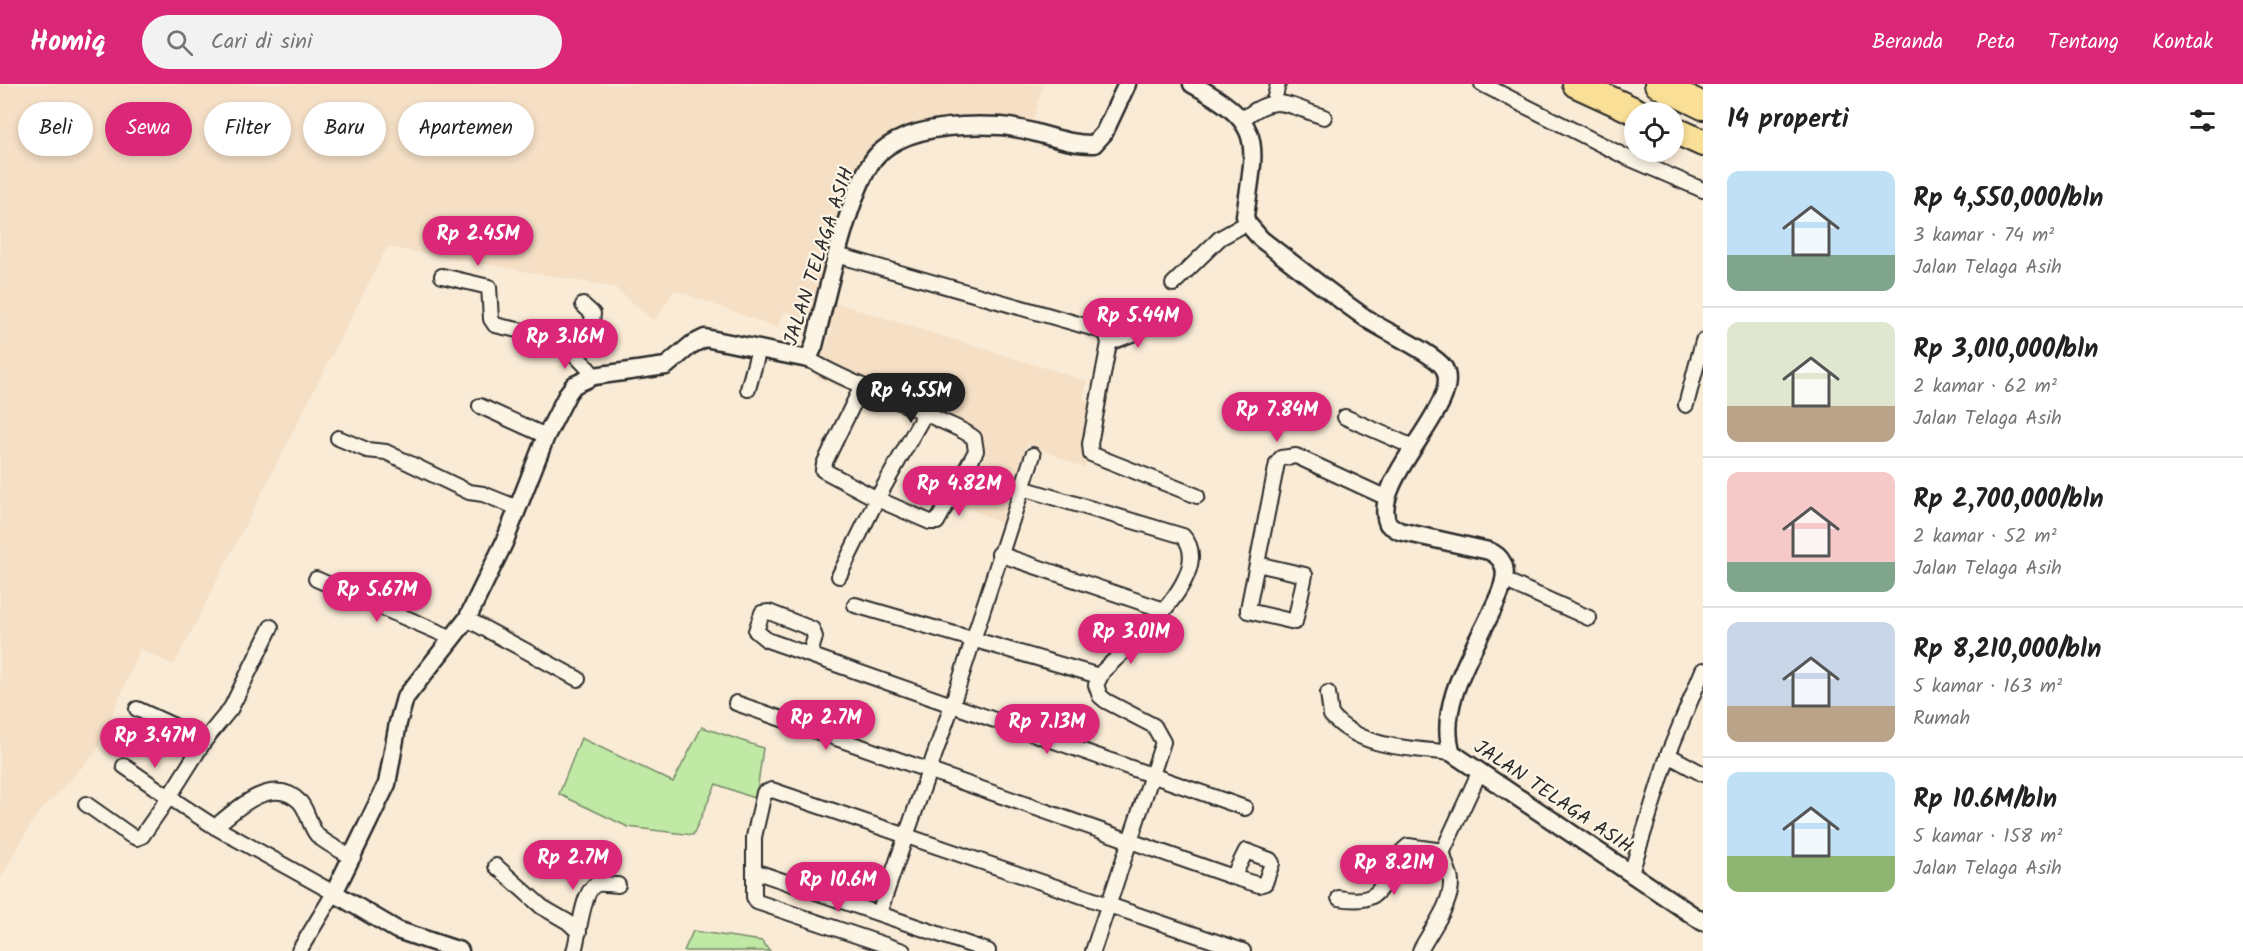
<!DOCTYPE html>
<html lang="id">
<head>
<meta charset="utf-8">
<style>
	:root { --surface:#fff; --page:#f2f2f2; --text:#222; --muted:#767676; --line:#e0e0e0; --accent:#db2777 }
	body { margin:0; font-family:Kalam,sans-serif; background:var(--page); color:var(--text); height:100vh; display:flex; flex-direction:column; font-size:22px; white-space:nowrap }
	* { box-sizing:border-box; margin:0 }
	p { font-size:20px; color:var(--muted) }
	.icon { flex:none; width:33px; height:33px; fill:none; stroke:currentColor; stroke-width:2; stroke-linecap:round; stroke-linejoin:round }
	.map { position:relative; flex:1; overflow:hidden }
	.drawer { display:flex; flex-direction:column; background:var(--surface); width:540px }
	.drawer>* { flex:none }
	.top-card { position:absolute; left:18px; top:18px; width:570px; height:54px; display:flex; gap:12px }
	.controls { position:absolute; left:1624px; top:18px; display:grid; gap:12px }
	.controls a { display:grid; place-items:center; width:60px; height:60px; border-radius:50%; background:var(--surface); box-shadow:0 3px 9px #0003; font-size:30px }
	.price { position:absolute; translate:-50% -51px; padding:0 14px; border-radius:21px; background:var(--accent); color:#fff; font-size:20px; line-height:39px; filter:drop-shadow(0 2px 3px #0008) }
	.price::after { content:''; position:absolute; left:50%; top:36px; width:18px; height:14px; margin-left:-9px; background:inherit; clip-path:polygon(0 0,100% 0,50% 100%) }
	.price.active { background:#222; color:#fff }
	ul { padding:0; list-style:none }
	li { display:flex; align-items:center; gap:18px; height:150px; padding:0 24px }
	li+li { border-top:2px solid var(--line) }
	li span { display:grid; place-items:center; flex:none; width:168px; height:120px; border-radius:12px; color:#555 }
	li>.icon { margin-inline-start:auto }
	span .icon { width:72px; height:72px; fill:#fffc; stroke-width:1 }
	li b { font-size:26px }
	h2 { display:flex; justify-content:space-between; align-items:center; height:72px; padding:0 24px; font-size:26px }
	.pill { padding:0 21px; border-radius:27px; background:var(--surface); box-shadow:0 3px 9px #0003; font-size:21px; line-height:54px }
	.pill.active { background:var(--accent); color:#fff }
	header { display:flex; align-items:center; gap:36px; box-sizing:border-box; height:84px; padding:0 30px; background:var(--accent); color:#fff }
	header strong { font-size:28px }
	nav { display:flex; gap:33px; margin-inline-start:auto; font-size:21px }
	.search { width:420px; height:54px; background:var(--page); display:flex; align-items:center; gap:15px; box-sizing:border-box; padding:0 21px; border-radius:33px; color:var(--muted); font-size:22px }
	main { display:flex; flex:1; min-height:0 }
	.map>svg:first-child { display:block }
</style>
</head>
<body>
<header>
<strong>Homiq</strong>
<div class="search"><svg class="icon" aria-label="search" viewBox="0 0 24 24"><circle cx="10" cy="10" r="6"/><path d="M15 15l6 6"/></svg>Cari di sini</div>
<nav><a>Beranda</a><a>Peta</a><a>Tentang</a><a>Kontak</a></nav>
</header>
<main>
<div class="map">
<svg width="1703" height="867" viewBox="0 0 1703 867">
	<rect width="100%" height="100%" fill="#f9ebd6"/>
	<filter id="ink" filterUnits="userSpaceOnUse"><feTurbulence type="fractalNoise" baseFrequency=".0167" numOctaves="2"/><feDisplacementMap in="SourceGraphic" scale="12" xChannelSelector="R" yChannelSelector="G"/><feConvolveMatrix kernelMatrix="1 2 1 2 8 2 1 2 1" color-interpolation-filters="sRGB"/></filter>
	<g filter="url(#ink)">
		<polygon fill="#f5dfc5" points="0,0 1043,0 1033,36 996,33 893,54 871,79 826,216 1087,297 1083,316 1105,318 1084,384 1027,359 1000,439 964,422 987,367 814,292 833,244 784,227 777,244 675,206 654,237 614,203 387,163 174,581 140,565 97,667 35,733 0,795"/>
		<g fill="#c0e9a5" stroke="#768a68" stroke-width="1.5">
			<polygon points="702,643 763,664 756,715 716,700 693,751 628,743 559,710 581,654 673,698"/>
			<polygon points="693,847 762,857 770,867 684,867"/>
		</g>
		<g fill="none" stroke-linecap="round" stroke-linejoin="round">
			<g stroke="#2b2b2b" stroke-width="18">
				<g id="minor">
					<polyline points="1482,0 1624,72 1703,106"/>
					<polyline points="1274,17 1278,0"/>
					<path d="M 1243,35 C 1276,8 1286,21 1324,33"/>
					<polyline points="837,171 1106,248 1109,259 1090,360 1091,370 1197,412"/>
					<path d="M 442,192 L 489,203 L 491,235 L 495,241 C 543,252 563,251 594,292"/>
					<polyline points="1173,200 1220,154 1247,139"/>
					<polyline points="1109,259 1137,248 1149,238"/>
					<polyline points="577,270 581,255 590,251 593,230 583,221"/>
					<path d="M 808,275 C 848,299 892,313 933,333 C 947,340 963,345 974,354 L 976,367 L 937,438 L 930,438 L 877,415 L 823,386 L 824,380 L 862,302"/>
					<polyline points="748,305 759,265"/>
					<polyline points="1686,321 1703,257"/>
					<polyline points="480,322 546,352"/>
					<polyline points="1345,333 1413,363"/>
					<polyline points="338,354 367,366 386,368 469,408 483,410 518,424"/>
					<path d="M 1022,404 L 1183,452 C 1218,490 1127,563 1103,587 L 1096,601 L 1100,612 L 1106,617 L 1154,642 L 1163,658 L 1093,867"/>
					<polyline points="999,470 1164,526"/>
					<polyline points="1257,480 1305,491 1295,538 1248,527 1248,525 1277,379 1281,374 1296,372 1387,414"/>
					<polyline points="839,492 877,415 925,329"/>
					<polyline points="316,495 452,554"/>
					<polyline points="1504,496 1589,534"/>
					<polyline points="855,521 1099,592"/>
					<polyline points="467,535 578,595"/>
					<polyline points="271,543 231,624 205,656 169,713 215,743 334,809 299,867"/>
					<polyline points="810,570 815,553 812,545 769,528 762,529 756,547 767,556 1245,724"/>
					<path d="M 1328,609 L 1331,631 C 1361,665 1411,664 1452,669"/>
					<polyline points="736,619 1233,793 1259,801 1265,799 1272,779 1270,776 1246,767 1233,793"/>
					<polyline points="137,625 205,656"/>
					<polyline points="1668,671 1703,690"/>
					<polyline points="86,720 130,751 137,754 142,752 169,713 124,682"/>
					<path d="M 215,743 C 236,725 273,690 300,718 C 308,727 309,741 317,751 C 326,760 341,767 353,773"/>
					<polyline points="496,782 542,823 568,838 579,848"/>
					<polyline points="754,787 988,867"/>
					<polyline points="1631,789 1668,671 1703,586"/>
					<path d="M 1339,814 C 1394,824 1377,787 1408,762 L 1443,767"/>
					<polyline points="879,829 952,621 1033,371"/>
					<path d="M 574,867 C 579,854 582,803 598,800 C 604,799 612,801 618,801"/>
					<polyline points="903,867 757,818 754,813 754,753 764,709 772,706 1243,867"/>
					<path d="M 1420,867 C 1430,847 1451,822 1451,799 C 1451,787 1443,779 1443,767 L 1479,689"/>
				</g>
			</g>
			<g stroke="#2b2b2b" stroke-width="21">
				<g id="tertiary">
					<path d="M 1192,0 C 1265,40 1256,56 1245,132 L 1247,139 L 1261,155 C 1296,182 1331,210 1367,235 C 1384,247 1434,269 1444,284 C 1465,319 1368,397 1388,440 L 1399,447 L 1489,467 C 1501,472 1507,482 1504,496 C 1502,508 1495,520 1490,531 C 1471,571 1437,624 1452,669 L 1703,838"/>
					<path d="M 460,867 L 397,846 L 334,809 L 387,700 L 398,639 L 405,614 L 467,535 L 504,459 L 546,352 L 568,309 L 574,301 L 594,292 L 666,282 L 691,261 L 705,254 L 808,275 L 814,262 C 825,219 850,96 879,69 C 908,42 963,40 1001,42 C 1032,44 1063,61 1094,60 L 1104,49 L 1127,0"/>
				</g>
			</g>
			<g stroke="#2b2b2b" stroke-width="30">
				<g id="motorway">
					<polyline points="1576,0 1637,28"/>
					<polyline points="1658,0 1703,22"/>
					<polyline points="1674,46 1703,59"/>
				</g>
			</g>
			<use href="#minor" stroke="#fcf5e5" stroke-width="14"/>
			<use href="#tertiary" stroke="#fcf5e5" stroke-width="16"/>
			<use href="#motorway" stroke="#fadf96" stroke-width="26"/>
		</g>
	</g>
	<g text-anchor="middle" stroke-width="4.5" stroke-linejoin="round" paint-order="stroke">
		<g font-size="20" fill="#2b2b2b" stroke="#fcf5e5">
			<text transform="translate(818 172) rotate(-72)" y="7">JALAN TELAGA ASIH</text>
			<text transform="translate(1554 712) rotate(34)" y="7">JALAN TELAGA ASIH</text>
		</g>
	</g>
</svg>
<div class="controls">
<a><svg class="icon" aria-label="locate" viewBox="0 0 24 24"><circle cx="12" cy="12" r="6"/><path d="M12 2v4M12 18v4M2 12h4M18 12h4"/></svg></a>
</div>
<b class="price" style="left:478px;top:183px">Rp 2.45M</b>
<b class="price" style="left:1138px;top:265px">Rp 5.44M</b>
<b class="price" style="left:565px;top:286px">Rp 3.16M</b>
<b class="price active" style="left:911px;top:340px">Rp 4.55M</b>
<b class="price" style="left:1277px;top:359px">Rp 7.84M</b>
<b class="price" style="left:959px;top:433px">Rp 4.82M</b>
<b class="price" style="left:377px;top:539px">Rp 5.67M</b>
<b class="price" style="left:1131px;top:581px">Rp 3.01M</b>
<b class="price" style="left:826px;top:667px">Rp 2.7M</b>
<b class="price" style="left:1047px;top:671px">Rp 7.13M</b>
<b class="price" style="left:155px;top:685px">Rp 3.47M</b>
<b class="price" style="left:573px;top:807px">Rp 2.7M</b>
<b class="price" style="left:1394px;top:812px">Rp 8.21M</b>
<b class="price" style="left:838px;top:829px">Rp 10.6M</b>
<div class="top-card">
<a class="pill">Beli</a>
<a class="pill active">Sewa</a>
<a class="pill">Filter</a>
<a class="pill">Baru</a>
<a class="pill">Apartemen</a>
</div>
</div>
<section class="drawer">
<h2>14 properti<svg class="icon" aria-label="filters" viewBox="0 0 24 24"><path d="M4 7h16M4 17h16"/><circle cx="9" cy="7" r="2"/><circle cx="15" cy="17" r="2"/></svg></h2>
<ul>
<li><span style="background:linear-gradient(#bfe0f5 70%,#7fa58c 0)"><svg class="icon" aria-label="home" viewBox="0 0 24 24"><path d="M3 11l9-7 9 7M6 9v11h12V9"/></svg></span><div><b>Rp 4,550,000/bln</b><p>3 kamar · 74 m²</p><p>Jalan Telaga Asih</p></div></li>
<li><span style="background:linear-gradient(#dfe7d0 70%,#b9a48a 0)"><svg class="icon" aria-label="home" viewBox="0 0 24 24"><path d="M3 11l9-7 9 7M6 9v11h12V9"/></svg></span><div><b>Rp 3,010,000/bln</b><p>2 kamar · 62 m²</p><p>Jalan Telaga Asih</p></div></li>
<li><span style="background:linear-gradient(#f6c9c9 75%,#7fa58c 0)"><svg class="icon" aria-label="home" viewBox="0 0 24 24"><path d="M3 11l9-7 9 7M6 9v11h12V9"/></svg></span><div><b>Rp 2,700,000/bln</b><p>2 kamar · 52 m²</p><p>Jalan Telaga Asih</p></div></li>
<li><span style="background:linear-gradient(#c9d6e8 70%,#b9a48a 0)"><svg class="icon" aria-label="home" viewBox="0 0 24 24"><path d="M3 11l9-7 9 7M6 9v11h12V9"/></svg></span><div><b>Rp 8,210,000/bln</b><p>5 kamar · 163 m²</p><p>Rumah</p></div></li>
<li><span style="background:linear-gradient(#bfe0f5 70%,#8fb573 0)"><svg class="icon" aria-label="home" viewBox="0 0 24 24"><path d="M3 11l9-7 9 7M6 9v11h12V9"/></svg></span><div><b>Rp 10.6M/bln</b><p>5 kamar · 158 m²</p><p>Jalan Telaga Asih</p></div></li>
</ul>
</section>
</main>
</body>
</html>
